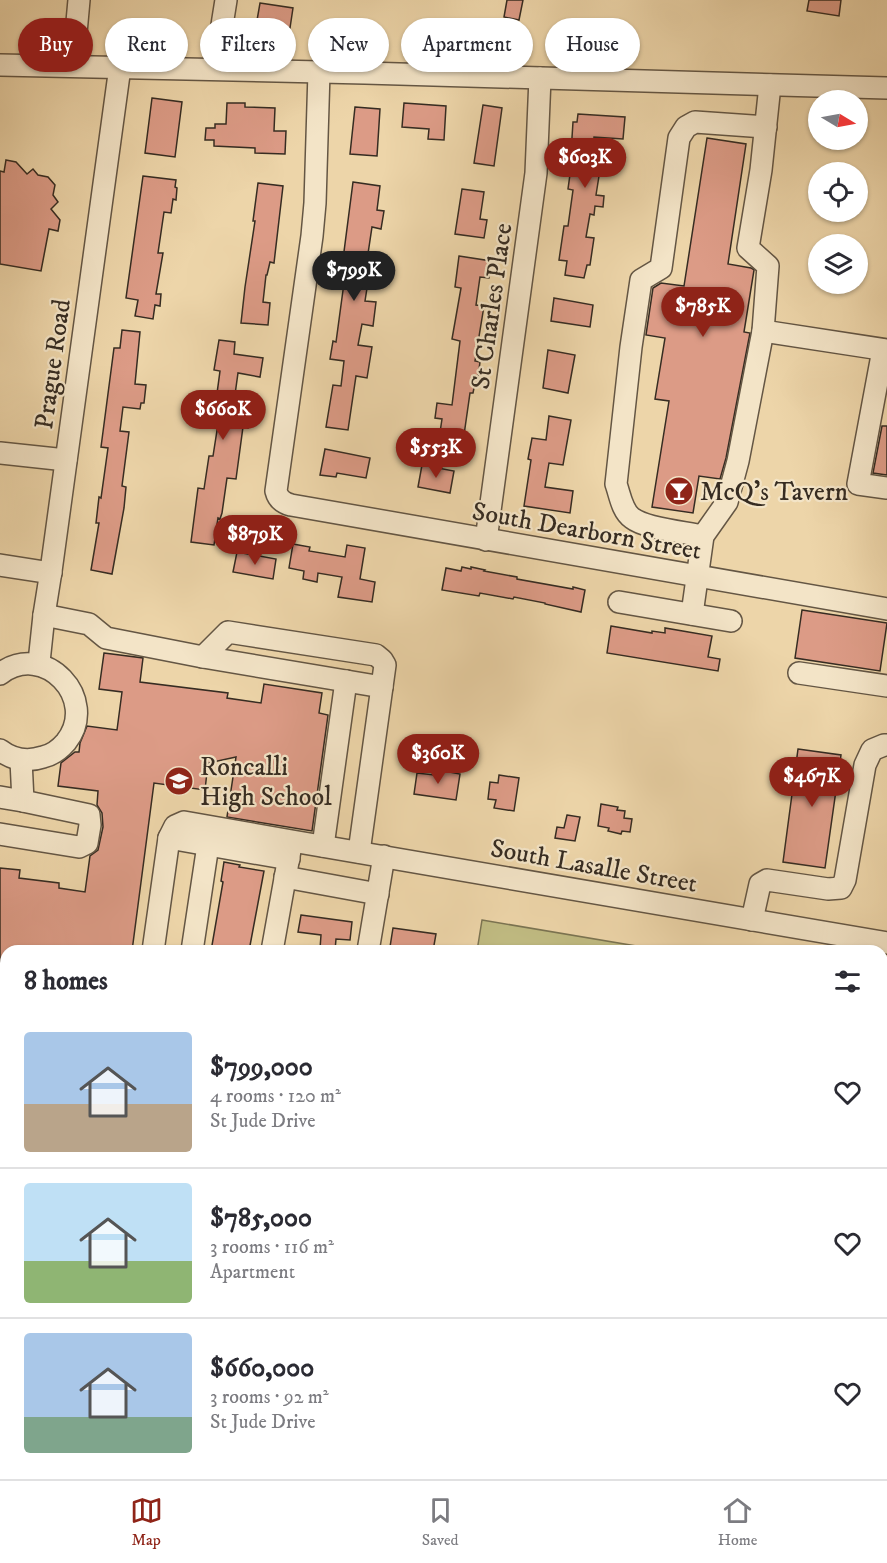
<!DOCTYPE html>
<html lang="en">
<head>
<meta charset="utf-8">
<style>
	:root { --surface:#fff; --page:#f7f7f7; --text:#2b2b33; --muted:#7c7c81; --line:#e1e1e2; --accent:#8f2418 }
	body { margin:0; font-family:"IM FELL DW Pica",serif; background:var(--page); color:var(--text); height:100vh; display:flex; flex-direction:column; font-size:22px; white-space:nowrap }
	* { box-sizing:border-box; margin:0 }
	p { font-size:20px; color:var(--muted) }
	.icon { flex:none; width:33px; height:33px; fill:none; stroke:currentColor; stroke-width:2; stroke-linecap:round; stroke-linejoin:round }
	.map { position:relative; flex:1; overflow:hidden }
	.details { position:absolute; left:0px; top:945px; width:888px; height:534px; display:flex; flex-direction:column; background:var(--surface); border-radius:18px 18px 0 0; box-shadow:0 2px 4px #0004 }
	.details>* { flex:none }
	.top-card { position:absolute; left:18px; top:18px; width:852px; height:54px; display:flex; gap:12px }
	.needle { width:39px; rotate:100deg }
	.fabs { position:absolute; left:808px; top:90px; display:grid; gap:12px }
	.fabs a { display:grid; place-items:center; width:60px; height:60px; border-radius:50%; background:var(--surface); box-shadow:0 2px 4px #0004; font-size:30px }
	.price { position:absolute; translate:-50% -51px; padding:0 14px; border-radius:21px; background:var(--accent); color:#fff; font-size:20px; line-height:39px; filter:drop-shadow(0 2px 3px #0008) }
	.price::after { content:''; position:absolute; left:50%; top:36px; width:18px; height:14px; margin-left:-9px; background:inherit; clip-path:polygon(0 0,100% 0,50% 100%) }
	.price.active { background:#222; color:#fff }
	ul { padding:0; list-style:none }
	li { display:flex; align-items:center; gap:18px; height:150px; padding:0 24px }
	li+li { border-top:2px solid var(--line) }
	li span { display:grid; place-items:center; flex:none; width:168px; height:120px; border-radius:6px; color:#555 }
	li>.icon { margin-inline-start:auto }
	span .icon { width:72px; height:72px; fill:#fffc; stroke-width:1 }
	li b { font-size:26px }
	h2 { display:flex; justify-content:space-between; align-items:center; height:72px; padding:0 24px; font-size:26px }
	.chip { padding:0 21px; border-radius:27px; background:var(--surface); box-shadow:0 2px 4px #0004; font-size:21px; line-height:54px }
	.chip.active { background:var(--accent); color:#fff }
	.dock { display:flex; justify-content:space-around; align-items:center; height:84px; border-top:2px solid var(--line); background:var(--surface); font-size:16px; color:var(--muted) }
	.dock a { display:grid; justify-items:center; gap:3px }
	.dock .active { color:var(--accent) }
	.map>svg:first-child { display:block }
</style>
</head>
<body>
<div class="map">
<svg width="887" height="1479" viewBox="0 0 887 1479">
	<rect width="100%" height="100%" fill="#edd5a9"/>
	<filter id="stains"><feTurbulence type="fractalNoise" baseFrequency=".00333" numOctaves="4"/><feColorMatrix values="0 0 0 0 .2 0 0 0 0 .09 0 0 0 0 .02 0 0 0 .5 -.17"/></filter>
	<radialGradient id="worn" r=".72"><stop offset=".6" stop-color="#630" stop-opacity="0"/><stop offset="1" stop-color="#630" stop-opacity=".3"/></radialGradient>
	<polygon fill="#c0bb82" stroke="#7b7452" stroke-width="1.5" points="482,920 666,951 477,951"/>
	<g fill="#dc9b86" stroke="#362c22" stroke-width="1.5">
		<polygon points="507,0 523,0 519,20 504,17"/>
		<polygon points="809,0 841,0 839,16 807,11"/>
		<polygon points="260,3 293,8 290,28 272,25 269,28 256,26"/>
		<polygon points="152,98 182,102 175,157 145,153"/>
		<polygon points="227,103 245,103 245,107 275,108 274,131 286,131 285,154 255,153 255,148 214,146 214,140 205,140 206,128 215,128 215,124 226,124"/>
		<polygon points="404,103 446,106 444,140 428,139 429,129 402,127"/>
		<polygon points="483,105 502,108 494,166 474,163"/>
		<polygon points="355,107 380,109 377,156 350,154"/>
		<polygon points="578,114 625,117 623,139 594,137 591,175 599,176 596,195 604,196 603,207 595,206 594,215 590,214 586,237 594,238 590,265 587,265 584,278 565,275 567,261 559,260 564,226 568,226 573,190 568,189 573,153 571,153 573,122 577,122"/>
		<polygon points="707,138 746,144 728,264 751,268 754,270 744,332 750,333 726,458 720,479 699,476 693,513 652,507 669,401 655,399 665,338 646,335 653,288 661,283 684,286"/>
		<polygon points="6,160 16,162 27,174 33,169 38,175 48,177 55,185 53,195 58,202 51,209 60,220 58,231 49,229 41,271 0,264 0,171 4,172"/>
		<polygon points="143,176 176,180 175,187 177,188 176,200 173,199 171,213 164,212 158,253 163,253 156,294 161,294 160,306 155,305 153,319 135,316 138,300 126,298"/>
		<polygon points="353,182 380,186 377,210 384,211 381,229 372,227 363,287 367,288 365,301 376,302 373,326 362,324 358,345 372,347 367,378 356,376 348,430 326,427 333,385 341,386 344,361 330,359 333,341 336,342 346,268 342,267"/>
		<polygon points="258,183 283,186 274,263 270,262 267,275 266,275 263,302 270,303 268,325 241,323 245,287 255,221 253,221"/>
		<polygon points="462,189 484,192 480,219 487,220 484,238 455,234"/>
		<polygon points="459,256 491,261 489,278 480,277 476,305 484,306 475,361 480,362 477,384 475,383 473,393 470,393 463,442 439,439 442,419 435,418 437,403 452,405 460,341 452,339 461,288 455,287"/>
		<polygon points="554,298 593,305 590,327 551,321"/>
		<polygon points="122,330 140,332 135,384 146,385 144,403 141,403 140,409 123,407 120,431 129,432 122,486 126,487 124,508 112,574 91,570 99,523 96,523 99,497 101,498 108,448 101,447 114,348 120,348"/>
		<polygon points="219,340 235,342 234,354 263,358 260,377 238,373 233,409 250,411 248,428 243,427 236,479 227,478 222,513 220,519 218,518 214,545 191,542 198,488 204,489 209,456 213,456 218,424 213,423 220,371 214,370"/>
		<polygon points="548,350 575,355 568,393 543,388"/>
		<polygon points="549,416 571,420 563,465 549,463 545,487 573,491 570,513 524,506 531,460 528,459 532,438 546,440"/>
		<polygon points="882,426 887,426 887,475 873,473"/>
		<polygon points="325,449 370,458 366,478 337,473 336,477 320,475"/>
		<polygon points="422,465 454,471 450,493 418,487"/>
		<polygon points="293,544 310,547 309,551 345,557 347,545 365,548 360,579 375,582 372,602 338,597 342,577 318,573 317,582 303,579 304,571 289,568"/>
		<polygon points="237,552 276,559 273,579 233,572"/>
		<polygon points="462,567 471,569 471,567 485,570 484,571 517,577 517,579 573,589 573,587 585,590 581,612 545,604 545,603 514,597 513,599 480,593 479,596 442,590 446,568 461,571"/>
		<polygon points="802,610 887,623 880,671 795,658"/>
		<polygon points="611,626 652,633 652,631 665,633 665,628 712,636 708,657 720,659 718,671 607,653"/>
		<polygon points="104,653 143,658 140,682 228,693 227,698 261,703 264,684 322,693 319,713 328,715 312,831 227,817 236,757 208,763 205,790 154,783 132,951 29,951 10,949 10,951 6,951 6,970 0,970 0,868 20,870 19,878 59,883 59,888 85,892 90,856 98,850 103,827 102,813 97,805 98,791 58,786 61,763 75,752 79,752 80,743 87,726 117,730 122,692 99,689"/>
		<polygon points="798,749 841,755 825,868 783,862"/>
		<polygon points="434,769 460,774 456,800 414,794 417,773 434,775"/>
		<polygon points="499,775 519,778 514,811 494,808 496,800 488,799 490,782 498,783"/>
		<polygon points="601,804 618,807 617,810 625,811 624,818 632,819 630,832 622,831 621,834 608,831 609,828 598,826"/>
		<polygon points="567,815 580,817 575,841 555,838 557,827 564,828"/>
		<polygon points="224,862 240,865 239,867 264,871 249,951 211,951 223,882 221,881"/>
		<polygon points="301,915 352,922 350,940 336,939 335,951 320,949 321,935 298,932"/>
		<polygon points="393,928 436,934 433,951 406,951 406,950 390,947"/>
	</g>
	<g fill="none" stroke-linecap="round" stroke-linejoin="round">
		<g stroke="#645644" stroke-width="24">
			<g id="minor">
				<polyline points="0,65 365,73 887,88"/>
				<polyline points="73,66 79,0"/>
				<polyline points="215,69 226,0"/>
				<path d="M 319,72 L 315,203 L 312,236 L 276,491 C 278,499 283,503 291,505 L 887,609"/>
				<polyline points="763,331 887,350"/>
				<polyline points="883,350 858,484 887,488"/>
				<polyline points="0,453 66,460"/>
				<path d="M 703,536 C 685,532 646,529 632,518 C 622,511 620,495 616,484 L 631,347 L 641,280 L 661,268 L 679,138 L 686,127 L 695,122 L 766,127"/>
				<polyline points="486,540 536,173 540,78"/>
				<polyline points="0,565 51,573"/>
				<polyline points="619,602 731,621"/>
				<polyline points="692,614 703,536 727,502 738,461 763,331 768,266 748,248 761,170 770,85"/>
				<polyline points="44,615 89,624 106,638 203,657 382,687"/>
				<polyline points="203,657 228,632 376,655 382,660 385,665 359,852"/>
				<polyline points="43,666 39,662 44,615 51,571 120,67"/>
				<polyline points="799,673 887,686"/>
				<path d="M 0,674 C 44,640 100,699 66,742 C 60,749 52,755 43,757 C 28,762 13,760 0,750"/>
				<polyline points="0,797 23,801"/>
				<polyline points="0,834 79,847 87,843 90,825 89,815 23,801 21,760"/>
				<polyline points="169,838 289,859"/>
				<polyline points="323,846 346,681"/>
				<polyline points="285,877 378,894"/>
				<polyline points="752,920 760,884 767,880 828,889 841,888 845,880 865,765 872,750 884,745 887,745"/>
				<polyline points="153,951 169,838 175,826 184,822 292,841 887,943"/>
				<polyline points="192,951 208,845"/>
				<polyline points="272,951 291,845"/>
				<polyline points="368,951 384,856"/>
				<polyline points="0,996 6,997"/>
				<polyline points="0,1039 6,1040"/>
				<polyline points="0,1207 6,1208"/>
			</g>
		</g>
		<g stroke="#362c22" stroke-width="30">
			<g id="major">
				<polyline points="882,1164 887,1131"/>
				<polyline points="833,1479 834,1473"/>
			</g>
		</g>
		<g stroke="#362c22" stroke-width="34">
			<g id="highway">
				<polyline points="882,1257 887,1257"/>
				<polyline points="0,1302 6,1301"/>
				<polyline points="882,1302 887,1301"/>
				<polyline points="0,1348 6,1347"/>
			</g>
		</g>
		<use href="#minor" stroke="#f3e4c7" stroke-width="21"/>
		<use href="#major" stroke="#edd5a9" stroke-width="27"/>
		<use href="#highway" stroke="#edd5a9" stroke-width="32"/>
	</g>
	<defs>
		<g id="bar-disc" transform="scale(1.5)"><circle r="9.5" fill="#8f2418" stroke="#f3e4c7"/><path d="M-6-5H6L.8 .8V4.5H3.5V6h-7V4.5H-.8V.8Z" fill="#fff"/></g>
		<g id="school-disc" transform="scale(1.5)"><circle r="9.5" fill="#8f2418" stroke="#f3e4c7"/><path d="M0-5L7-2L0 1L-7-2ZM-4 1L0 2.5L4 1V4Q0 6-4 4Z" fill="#fff"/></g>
	</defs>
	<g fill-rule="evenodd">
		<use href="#bar-disc" x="679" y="491"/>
		<use href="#school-disc" x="179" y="781"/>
	</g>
	<g text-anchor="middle" stroke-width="4.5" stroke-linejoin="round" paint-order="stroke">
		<g font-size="26" fill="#362c22" stroke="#f3e4c7">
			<text transform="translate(491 306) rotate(-82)" y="9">St Charles Place</text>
			<text transform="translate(52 364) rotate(-82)" y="9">Prague Road</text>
			<text transform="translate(587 530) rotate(10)" y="9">South Dearborn Street</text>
			<text transform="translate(594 865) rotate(10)" y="9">South Lasalle Street</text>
		</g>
		<g font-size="26" fill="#362c22" stroke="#f3e4c7" text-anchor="start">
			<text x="700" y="500">McQ's Tavern</text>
			<text x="200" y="775">Roncalli<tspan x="200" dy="30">High School</tspan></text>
		</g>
	</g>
	<rect width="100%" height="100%" filter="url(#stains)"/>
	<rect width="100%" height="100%" fill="url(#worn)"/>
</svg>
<div class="fabs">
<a><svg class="needle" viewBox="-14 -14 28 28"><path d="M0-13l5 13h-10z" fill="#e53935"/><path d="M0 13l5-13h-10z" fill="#7c7c81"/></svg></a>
<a><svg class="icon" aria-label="locate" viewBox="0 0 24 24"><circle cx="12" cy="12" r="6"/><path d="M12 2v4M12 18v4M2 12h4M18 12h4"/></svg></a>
<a><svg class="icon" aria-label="layers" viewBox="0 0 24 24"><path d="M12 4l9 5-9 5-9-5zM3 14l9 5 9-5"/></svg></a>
</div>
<b class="price" style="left:585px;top:189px">$603K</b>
<b class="price active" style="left:354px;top:302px">$799K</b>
<b class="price" style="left:703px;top:338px">$785K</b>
<b class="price" style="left:223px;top:441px">$660K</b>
<b class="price" style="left:436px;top:479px">$553K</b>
<b class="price" style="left:255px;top:566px">$879K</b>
<b class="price" style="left:438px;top:785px">$360K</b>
<b class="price" style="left:812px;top:808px">$467K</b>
<div class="top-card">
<a class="chip active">Buy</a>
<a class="chip">Rent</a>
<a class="chip">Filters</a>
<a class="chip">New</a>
<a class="chip">Apartment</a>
<a class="chip">House</a>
</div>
<section class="details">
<h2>8 homes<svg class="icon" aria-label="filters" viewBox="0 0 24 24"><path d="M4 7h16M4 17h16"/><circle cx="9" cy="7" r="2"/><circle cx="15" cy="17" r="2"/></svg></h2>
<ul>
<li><span style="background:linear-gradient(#a9c7e8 60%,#b9a48a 0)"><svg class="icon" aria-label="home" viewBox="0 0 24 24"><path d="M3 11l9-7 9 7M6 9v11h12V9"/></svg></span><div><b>$799,000</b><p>4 rooms · 120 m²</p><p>St Jude Drive</p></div><svg class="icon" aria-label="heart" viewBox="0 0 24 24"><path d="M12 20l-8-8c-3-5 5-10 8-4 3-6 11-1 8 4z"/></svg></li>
<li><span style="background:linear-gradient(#bfe0f5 65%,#8fb573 0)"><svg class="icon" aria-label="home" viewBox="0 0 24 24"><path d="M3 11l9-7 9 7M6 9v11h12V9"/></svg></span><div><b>$785,000</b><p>3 rooms · 116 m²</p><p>Apartment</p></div><svg class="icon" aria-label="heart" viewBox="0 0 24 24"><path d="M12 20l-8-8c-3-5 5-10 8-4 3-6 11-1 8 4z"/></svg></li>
<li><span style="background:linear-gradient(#a9c7e8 70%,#7fa58c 0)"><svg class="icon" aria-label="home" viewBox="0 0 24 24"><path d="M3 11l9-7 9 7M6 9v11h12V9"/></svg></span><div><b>$660,000</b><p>3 rooms · 92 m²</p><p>St Jude Drive</p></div><svg class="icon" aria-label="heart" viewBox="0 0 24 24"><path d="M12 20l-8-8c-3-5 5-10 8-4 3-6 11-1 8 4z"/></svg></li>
</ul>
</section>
</div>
<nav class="dock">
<a class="active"><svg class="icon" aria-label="map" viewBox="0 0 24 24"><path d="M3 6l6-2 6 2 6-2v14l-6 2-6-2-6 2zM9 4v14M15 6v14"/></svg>Map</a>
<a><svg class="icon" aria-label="saved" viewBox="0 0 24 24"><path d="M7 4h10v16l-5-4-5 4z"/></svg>Saved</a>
<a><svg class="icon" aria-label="home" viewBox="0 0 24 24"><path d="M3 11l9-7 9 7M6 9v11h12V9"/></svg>Home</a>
</nav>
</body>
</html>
